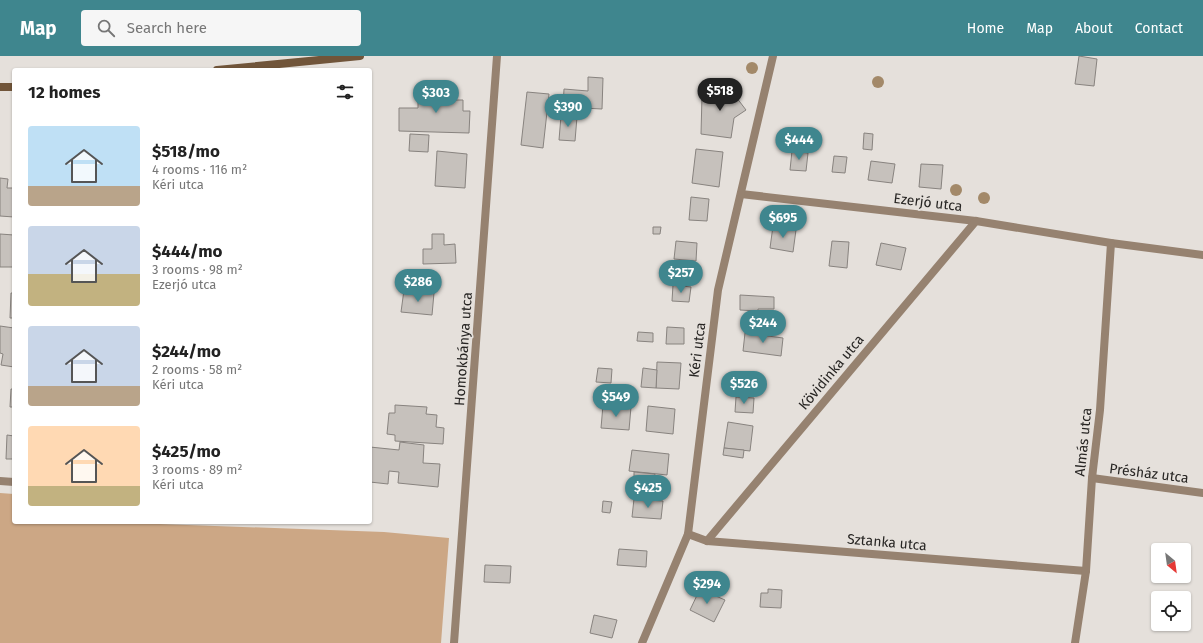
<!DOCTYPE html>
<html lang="en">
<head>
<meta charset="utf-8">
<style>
	:root { --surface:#fff; --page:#f6f6f6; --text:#222; --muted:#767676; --accent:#3f868e }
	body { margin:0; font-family:"Fira Sans",sans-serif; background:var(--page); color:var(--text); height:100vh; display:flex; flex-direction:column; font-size:15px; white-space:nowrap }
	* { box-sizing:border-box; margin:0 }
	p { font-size:13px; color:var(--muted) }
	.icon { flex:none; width:22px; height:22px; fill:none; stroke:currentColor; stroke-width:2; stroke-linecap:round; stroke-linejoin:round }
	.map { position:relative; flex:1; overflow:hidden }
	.side { position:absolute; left:12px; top:12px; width:360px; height:456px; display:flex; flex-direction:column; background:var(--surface); border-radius:4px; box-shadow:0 1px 3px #0004 }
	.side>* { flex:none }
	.needle { width:26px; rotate:151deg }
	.buttons { position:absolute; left:1151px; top:487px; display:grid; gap:8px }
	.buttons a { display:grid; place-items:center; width:40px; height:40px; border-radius:4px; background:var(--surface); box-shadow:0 1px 3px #0004; font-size:20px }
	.price { position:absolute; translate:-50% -34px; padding:0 9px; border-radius:14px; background:var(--accent); color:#fff; font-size:13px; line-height:26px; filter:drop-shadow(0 1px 2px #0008) }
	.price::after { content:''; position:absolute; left:50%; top:24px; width:12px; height:9px; margin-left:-6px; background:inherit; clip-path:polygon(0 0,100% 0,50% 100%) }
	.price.selected { background:#222; color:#fff }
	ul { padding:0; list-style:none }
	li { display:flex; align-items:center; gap:12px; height:100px; padding:0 16px }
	li span { display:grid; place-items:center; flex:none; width:112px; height:80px; border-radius:4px; color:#555 }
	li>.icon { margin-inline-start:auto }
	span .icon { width:48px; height:48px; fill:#fffc; stroke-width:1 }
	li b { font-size:17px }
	h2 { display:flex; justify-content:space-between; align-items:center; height:48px; padding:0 16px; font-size:17px }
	header { display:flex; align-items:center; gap:24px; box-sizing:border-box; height:56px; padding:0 20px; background:var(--accent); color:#fff }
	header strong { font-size:19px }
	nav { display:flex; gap:22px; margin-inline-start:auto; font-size:14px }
	.search { width:280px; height:36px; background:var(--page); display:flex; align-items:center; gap:10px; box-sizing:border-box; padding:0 14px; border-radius:4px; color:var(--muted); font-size:15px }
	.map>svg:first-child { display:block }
</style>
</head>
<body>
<header>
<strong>Map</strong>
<div class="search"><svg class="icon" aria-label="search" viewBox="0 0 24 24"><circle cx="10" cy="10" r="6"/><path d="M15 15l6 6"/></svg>Search here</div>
<nav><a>Home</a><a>Map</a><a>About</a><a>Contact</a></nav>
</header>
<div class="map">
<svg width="1203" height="587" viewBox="0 0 1203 587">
	<rect width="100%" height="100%" fill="#e5e0db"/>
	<polygon fill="#cca785" points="0,437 14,438 14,466 104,466 384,476 449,482 441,587 0,587"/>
	<g fill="#c6c1bc" stroke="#88837f">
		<polygon points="1079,0 1097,3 1094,30 1075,28"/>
		<polygon points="588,21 603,22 602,53 563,51 564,33 588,35"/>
		<polygon points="712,29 727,29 746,54 734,62 731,82 701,78 702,39 710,38"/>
		<polygon points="418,33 456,34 455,44 463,44 463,55 470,55 469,77 399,75 399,52 418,52"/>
		<polygon points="527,36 549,38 543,92 521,89"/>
		<polygon points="561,60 577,61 575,85 559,84"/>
		<polygon points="864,77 873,78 872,94 863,93"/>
		<polygon points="410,78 429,79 428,96 409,95"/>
		<polygon points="696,93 723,96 719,131 692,127"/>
		<polygon points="437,95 467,98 465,132 435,130"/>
		<polygon points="792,95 808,97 806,115 790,114"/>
		<polygon points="834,100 847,101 845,117 832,116"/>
		<polygon points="871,105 895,108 892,127 868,124"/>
		<polygon points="921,108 943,109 941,133 919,131"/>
		<polygon points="0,122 8,123 7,132 14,132 14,161 0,160"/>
		<polygon points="691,141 709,143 707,165 689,164"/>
		<polygon points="773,170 796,174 793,196 770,192"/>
		<polygon points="653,171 661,171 660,178 653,178"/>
		<polygon points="0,178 14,179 14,211 0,211"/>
		<polygon points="432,178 444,178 444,189 455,188 456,207 423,208 423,193 432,193"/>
		<polygon points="676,185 697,187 696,205 674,203"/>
		<polygon points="832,185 849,186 847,212 829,210"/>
		<polygon points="881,187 906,192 901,214 876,209"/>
		<polygon points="673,229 691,231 689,246 672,245"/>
		<polygon points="404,234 434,237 432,259 401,256"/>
		<polygon points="11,237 14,237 14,262 10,262"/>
		<polygon points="740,239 774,241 774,253 758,253 758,255 740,254"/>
		<polygon points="0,270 14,272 14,311 1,309 3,298 0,297"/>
		<polygon points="667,271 684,272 684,288 666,288"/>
		<polygon points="638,276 653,277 653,286 637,285"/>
		<polygon points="745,277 783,282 781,300 743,295"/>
		<polygon points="657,306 681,307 679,333 656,332"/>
		<polygon points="598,312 612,313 611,327 596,326"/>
		<polygon points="643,312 657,314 656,332 641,331"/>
		<polygon points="11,333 14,333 14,351 10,351"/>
		<polygon points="736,341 754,342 753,357 735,356"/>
		<polygon points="395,349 427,351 426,358 437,359 436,371 444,372 443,388 395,385 395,379 387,378 389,357 395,357"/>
		<polygon points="603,349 631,351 629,374 601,372"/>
		<polygon points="648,350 675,353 673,378 646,375"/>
		<polygon points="728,366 753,370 750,395 724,392"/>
		<polygon points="7,379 14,380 14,403 6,403"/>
		<polygon points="400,386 424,389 423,407 440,408 438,431 398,427 399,416 389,415 388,428 370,426 370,391 399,394"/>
		<polygon points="724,392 744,394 743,402 723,399"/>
		<polygon points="632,394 669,398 667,419 629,415"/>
		<polygon points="634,416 655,418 654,426 634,425"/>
		<polygon points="636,425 658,427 656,445 634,443"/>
		<polygon points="634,443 663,445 661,463 632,461"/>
		<polygon points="603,445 612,446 610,457 602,456"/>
		<polygon points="619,493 647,495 646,511 617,509"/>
		<polygon points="485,509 511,510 510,527 484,526"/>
		<polygon points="700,533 725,544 714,566 690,554"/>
		<polygon points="768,533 782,534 781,552 760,551 761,537 768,537"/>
		<polygon points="594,559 617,564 612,582 590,577"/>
	</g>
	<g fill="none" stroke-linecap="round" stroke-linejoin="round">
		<g stroke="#968270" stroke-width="8">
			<polyline points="741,138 976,165 1111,187 1203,199"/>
			<polyline points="1092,422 1203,437"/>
			<polyline points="0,425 14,426"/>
			<polyline points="688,478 707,485 1086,515"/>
			<polyline points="707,485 976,165"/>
			<polyline points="454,587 497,0"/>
			<polyline points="642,587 688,478 718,234 773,0"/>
			<polyline points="1075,587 1086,515 1092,422 1100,354 1111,187"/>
		</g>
		<g stroke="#71553a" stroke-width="8">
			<polyline points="217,14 360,0"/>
			<polyline points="0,31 14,31"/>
		</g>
	</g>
	<g fill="#a38969">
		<circle cx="752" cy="12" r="6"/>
		<circle cx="878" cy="26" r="6"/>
		<circle cx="956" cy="134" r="6"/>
		<circle cx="984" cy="142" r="6"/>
	</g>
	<g text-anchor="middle" stroke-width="3.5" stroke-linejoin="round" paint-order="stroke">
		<g font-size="14" fill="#272523" stroke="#e5e0db">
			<text transform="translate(928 146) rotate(7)" y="5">Ezerjó utca</text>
			<text transform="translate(463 293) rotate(-86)" y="5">Homokbánya utca</text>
			<text transform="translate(697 294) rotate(-83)" y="5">Kéri utca</text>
			<text transform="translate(831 316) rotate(-50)" y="5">Kövidinka utca</text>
			<text transform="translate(1083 386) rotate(-84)" y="5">Almás utca</text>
			<text transform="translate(1149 417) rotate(7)" y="5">Présház utca</text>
			<text transform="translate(887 486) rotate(5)" y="5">Sztanka utca</text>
		</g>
	</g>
</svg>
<div class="buttons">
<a><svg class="needle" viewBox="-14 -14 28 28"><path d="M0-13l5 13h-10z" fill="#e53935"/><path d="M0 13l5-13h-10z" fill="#767676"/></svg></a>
<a><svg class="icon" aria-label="locate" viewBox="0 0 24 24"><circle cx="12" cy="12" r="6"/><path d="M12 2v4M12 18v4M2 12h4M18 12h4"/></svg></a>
</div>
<b class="price selected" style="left:720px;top:56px">$518</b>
<b class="price" style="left:436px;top:58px">$303</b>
<b class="price" style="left:568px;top:72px">$390</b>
<b class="price" style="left:799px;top:105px">$444</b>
<b class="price" style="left:783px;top:183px">$695</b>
<b class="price" style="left:681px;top:238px">$257</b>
<b class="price" style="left:418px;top:247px">$286</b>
<b class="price" style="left:763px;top:288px">$244</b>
<b class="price" style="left:744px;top:349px">$526</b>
<b class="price" style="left:616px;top:362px">$549</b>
<b class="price" style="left:648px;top:453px">$425</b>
<b class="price" style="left:707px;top:549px">$294</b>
<section class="side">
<h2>12 homes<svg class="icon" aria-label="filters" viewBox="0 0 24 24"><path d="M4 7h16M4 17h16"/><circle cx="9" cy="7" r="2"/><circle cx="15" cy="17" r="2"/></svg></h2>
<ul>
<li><span style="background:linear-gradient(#bfe0f5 75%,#b9a48a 0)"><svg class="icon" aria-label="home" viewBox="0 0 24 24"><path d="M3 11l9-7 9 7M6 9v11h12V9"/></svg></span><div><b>$518/mo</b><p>4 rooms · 116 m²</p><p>Kéri utca</p></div></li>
<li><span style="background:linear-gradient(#c9d6e8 60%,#c2b280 0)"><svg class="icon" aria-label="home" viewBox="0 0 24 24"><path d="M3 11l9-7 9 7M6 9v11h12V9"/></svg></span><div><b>$444/mo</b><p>3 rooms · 98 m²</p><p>Ezerjó utca</p></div></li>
<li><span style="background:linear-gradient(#c9d6e8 75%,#b9a48a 0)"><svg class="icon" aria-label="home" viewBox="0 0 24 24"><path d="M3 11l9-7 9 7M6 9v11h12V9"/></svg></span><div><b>$244/mo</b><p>2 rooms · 58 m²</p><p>Kéri utca</p></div></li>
<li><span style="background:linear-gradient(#ffd9b3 75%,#c2b280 0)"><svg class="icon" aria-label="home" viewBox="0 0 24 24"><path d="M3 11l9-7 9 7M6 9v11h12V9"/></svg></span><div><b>$425/mo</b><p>3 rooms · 89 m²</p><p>Kéri utca</p></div></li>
</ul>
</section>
</div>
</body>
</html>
